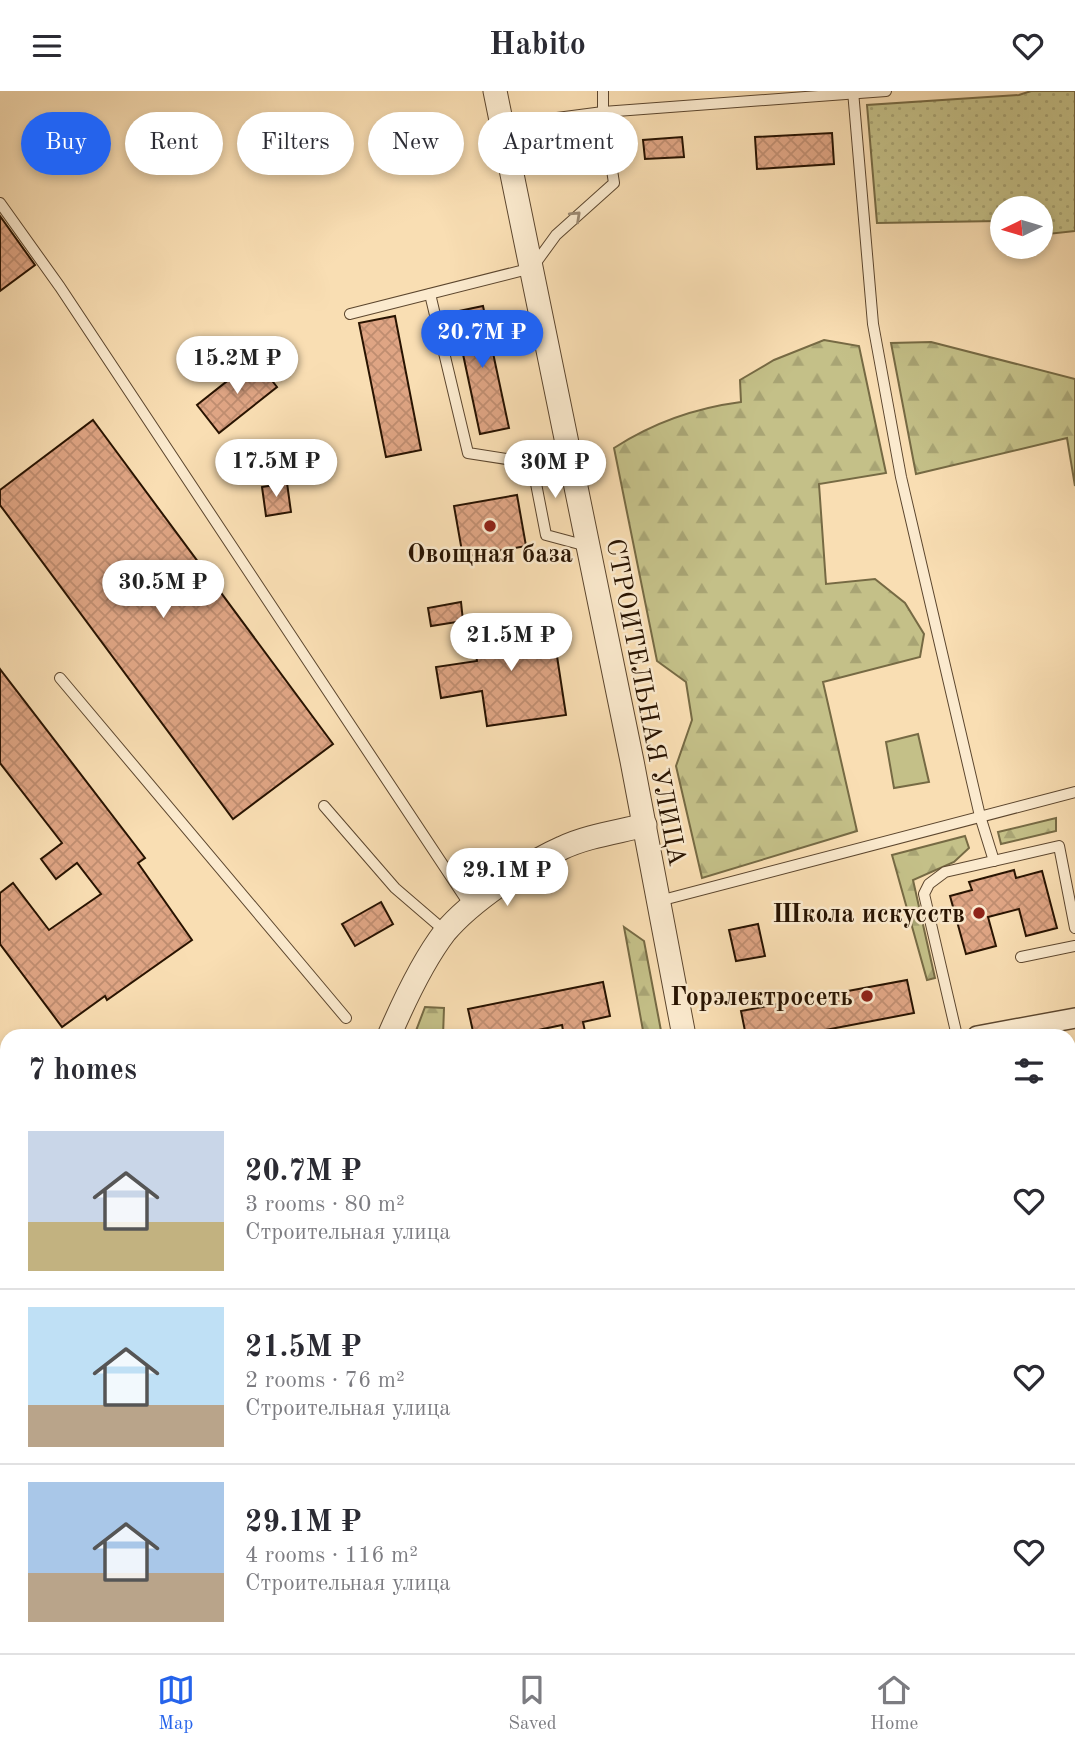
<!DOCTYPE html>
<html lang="en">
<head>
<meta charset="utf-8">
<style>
	:root { --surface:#fff; --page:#f2f2f3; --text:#2b2b33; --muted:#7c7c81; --line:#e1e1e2; --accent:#2563eb }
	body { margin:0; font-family:"Old Standard TT",serif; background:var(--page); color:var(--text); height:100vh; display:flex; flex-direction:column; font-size:26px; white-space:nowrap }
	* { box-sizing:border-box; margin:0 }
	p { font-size:23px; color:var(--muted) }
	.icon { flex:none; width:38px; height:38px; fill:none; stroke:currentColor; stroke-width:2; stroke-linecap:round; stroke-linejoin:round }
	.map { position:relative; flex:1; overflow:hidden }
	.drawer { position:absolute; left:0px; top:938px; width:1076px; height:625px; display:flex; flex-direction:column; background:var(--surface); border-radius:21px 21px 0 0; box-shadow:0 4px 10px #0003 }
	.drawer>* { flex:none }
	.hud { position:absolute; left:21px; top:21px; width:700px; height:63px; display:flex; gap:14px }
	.needle { width:46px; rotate:265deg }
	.tools { position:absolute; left:990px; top:105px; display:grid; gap:14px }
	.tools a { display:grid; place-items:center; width:63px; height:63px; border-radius:50%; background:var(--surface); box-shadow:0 4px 10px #0003; font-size:35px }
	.price { position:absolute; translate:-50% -60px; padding:0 16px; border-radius:24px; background:#fff; color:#222; font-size:23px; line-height:46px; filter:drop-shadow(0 2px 4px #0008) }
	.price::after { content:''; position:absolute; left:50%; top:42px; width:21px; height:16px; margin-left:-10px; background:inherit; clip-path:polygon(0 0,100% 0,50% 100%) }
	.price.current { background:var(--accent); color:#fff }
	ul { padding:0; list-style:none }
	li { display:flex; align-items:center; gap:21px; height:175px; padding:0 28px }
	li+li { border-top:2px solid var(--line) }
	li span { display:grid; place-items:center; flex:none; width:196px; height:140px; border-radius:0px; color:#555 }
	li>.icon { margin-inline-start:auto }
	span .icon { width:84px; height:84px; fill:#fffc; stroke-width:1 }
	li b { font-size:30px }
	h2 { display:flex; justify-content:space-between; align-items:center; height:84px; padding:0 28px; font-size:30px }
	.tag { padding:0 24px; border-radius:32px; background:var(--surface); box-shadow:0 4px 10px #0003; font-size:24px; line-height:63px }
	.tag.current { background:var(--accent); color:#fff }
	header { display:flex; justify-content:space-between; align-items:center; height:91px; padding:0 28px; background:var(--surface); font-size:32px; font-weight:800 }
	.dock { display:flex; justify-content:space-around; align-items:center; height:98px; border-top:2px solid var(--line); background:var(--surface); font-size:19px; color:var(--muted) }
	.dock a { display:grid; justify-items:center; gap:4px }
	.dock .current { color:var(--accent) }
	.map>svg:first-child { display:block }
</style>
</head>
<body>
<header><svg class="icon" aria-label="menu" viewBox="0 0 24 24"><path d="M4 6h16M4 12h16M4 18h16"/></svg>Habito<svg class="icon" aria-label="heart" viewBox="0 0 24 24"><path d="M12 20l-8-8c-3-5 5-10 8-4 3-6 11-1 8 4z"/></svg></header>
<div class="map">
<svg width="1075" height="1562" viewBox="0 0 1075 1562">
	<defs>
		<pattern id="forest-firs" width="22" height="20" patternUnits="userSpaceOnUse" patternTransform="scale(1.75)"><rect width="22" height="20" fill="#c4c088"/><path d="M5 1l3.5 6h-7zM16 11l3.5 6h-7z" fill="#a8a474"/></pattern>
		<pattern id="garden-dots" width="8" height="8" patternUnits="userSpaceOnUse" patternTransform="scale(1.75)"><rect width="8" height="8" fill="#c4c088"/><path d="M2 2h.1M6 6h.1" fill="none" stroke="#a8a474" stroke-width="1.8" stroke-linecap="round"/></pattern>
		<pattern id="water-rules" width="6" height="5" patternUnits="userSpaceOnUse" patternTransform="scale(1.75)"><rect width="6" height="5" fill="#a1bab6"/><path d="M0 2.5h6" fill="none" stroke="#8b9f9b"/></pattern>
		<pattern id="building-cross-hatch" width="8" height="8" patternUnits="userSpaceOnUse" patternTransform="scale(1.75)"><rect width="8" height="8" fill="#dfa584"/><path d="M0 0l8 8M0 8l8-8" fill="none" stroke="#bf8d70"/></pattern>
	</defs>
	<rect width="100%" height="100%" fill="#f9deb3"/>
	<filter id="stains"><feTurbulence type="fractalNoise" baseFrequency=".00286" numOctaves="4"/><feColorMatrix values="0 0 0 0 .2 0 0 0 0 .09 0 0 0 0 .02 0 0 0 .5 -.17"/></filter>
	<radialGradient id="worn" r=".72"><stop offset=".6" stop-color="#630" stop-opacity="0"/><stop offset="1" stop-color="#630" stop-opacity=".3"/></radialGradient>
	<g fill="url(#forest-firs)" stroke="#766a44" stroke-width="2">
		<path d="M 824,249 L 859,255 L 886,382 L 819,393 L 826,493 L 875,488 L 905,512 L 924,543 L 920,566 L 823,591 L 857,740 L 702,787 L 676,675 L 692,629 L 686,591 L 657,570 L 614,357 C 654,331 695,317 741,311 L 740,289 L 774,269 Z"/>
		<polygon points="931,251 1075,288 1075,395 1067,347 916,383 891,252"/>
		<polygon points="1056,727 1056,740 1001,753 998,741"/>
		<polygon points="965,745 969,757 954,771 913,789 935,887 927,889 892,764"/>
		<polygon points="624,836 644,850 662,945 644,945"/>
		<polygon points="425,916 444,917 443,945 414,945"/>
	</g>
	<polygon fill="url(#garden-dots)" stroke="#766a44" stroke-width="2" points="1031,0 1075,0 1075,140 1048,143 1041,117 1003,117 1003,130 999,130 877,132 867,14 1019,4"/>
	<polygon fill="#c4c088" stroke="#766a44" stroke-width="2" points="918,643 929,691 894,697 886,651"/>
	<polygon fill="url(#water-rules)" stroke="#71776e" stroke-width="2" points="1075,1388 1075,1552 1069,1552 1069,1390"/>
	<g fill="url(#building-cross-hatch)" stroke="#281301" stroke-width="2">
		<polygon points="832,42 834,73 757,78 755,46"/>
		<polygon points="682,46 684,66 645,68 643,49"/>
		<polygon points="0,125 35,174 0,200"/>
		<polygon points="483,215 509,337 480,343 454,221"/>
		<polygon points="395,225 421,359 386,366 359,232"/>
		<polygon points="255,268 277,296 219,342 197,314"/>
		<polygon points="93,329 333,653 233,728 0,414 0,399"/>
		<polygon points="287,392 291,421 266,425 262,396"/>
		<polygon points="517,404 526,455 463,466 454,415"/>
		<polygon points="461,511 463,530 431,535 428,517"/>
		<polygon points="551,526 566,624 487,635 482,600 441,607 436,576 477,570 472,538"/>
		<polygon points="0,578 145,767 138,772 192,849 107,909 105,905 62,936 0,853 0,802 13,792 49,839 101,803 77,772 56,788 41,768 62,752 0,672"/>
		<polygon points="1014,779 1016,787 1042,780 1057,837 1026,845 1019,818 988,826 996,855 966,863 950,805 972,799 969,791"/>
		<polygon points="381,811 393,833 355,855 342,833"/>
		<polygon points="758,833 765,865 736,870 729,839"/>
		<polygon points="907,889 914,922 794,945 746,945 741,920"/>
		<polygon points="603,891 610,925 583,931 586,945 564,945 562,934 510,945 474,945 468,918"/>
	</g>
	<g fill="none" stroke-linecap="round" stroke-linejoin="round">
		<g stroke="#5c462e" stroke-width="12">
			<g id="service">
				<polyline points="603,0 603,21 886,0"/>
				<polyline points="853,0 873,233 901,386 980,725 994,770"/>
				<polyline points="0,112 60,196 471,816"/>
				<polyline points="430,203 468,362 532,372"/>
				<polyline points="350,223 532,177 556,144 614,92 603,21 534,30 504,38"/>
				<polyline points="568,364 532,372 546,444 587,455"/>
				<polyline points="60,587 346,927"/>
				<polyline points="324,715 395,797 445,840"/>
				<polyline points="659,810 1075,701"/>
				<polyline points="1021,866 1075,855"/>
				<polyline points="957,945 924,803 929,793 945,781 1059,755 1075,837"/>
				<polyline points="1069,1031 1075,1030"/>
				<polyline points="1069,1320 1075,1317"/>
				<polyline points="402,1556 403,1562"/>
				<polyline points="643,1556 644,1562"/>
				<polyline points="910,1556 911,1562"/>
				<polyline points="141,1562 191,1561 215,1556"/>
				<polyline points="605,1562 634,1556"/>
			</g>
		</g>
		<g stroke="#5c462e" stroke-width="22">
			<polyline id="minor" points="977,945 1075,927"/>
		</g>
		<g stroke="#5c462e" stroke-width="25">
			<g id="tertiary">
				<polyline points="495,0 632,670 684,945"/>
				<path d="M 389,945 C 404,910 422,871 445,841 C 470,811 526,773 562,757 C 587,745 618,741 645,734"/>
				<polyline points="805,1556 806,1562"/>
				<polyline points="80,1562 84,1556"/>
			</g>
		</g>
		<use href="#service" stroke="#fbeace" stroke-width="10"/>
		<use href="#minor" stroke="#fbeace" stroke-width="19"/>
		<use href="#tertiary" stroke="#fbeace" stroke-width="23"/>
	</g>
	<defs><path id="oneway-chevron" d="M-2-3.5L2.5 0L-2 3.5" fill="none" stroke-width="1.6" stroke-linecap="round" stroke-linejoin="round" transform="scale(1.75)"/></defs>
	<use stroke="#9c8972" href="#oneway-chevron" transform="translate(576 125) rotate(-43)"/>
	<g fill="#8f2418" stroke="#fbeace" stroke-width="2.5">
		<circle cx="490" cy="435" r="7"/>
		<circle cx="979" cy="822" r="7"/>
		<circle cx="867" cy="905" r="7"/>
	</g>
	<g text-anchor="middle" stroke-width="5" stroke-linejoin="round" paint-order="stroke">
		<g font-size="26" font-weight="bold" fill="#281301" stroke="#fbeace" text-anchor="end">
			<text x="490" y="471" text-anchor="middle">Овощная база</text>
			<text x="965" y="831">Школа искусств</text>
			<text x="853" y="914">Горэлектросеть</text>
		</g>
		<g font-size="26" fill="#281301" stroke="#fbeace">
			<text transform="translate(647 611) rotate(79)" y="9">СТРОИТЕЛЬНАЯ УЛИЦА</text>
		</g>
	</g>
	<rect width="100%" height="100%" filter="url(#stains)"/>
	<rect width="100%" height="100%" fill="url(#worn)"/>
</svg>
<div class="tools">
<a><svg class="needle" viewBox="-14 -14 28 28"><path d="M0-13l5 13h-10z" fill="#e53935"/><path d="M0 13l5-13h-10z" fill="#7c7c81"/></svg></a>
</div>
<b class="price current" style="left:482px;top:279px">20.7M ₽</b>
<b class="price" style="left:237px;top:305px">15.2M ₽</b>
<b class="price" style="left:276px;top:408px">17.5M ₽</b>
<b class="price" style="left:555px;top:409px">30M ₽</b>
<b class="price" style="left:163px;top:529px">30.5M ₽</b>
<b class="price" style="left:511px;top:582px">21.5M ₽</b>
<b class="price" style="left:507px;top:817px">29.1M ₽</b>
<div class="hud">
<a class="tag current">Buy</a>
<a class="tag">Rent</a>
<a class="tag">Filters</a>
<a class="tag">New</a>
<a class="tag">Apartment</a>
</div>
<section class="drawer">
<h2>7 homes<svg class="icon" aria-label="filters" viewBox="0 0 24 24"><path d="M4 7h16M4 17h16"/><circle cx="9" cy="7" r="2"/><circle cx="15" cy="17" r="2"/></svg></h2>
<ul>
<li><span style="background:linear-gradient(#c9d6e8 65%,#c2b280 0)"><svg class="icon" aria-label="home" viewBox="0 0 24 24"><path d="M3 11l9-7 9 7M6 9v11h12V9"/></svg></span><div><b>20.7M ₽</b><p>3 rooms · 80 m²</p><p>Строительная улица</p></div><svg class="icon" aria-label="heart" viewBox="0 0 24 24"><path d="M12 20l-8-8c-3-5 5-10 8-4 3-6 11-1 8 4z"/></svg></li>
<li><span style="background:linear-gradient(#bfe0f5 70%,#b9a48a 0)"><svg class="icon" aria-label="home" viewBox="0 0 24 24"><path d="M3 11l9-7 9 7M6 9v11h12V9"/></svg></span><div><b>21.5M ₽</b><p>2 rooms · 76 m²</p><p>Строительная улица</p></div><svg class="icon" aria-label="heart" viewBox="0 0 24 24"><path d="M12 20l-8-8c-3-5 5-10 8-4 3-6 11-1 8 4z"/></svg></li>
<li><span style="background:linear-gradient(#a9c7e8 65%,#b9a48a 0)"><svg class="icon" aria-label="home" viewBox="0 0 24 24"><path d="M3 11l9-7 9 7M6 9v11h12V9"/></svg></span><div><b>29.1M ₽</b><p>4 rooms · 116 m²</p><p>Строительная улица</p></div><svg class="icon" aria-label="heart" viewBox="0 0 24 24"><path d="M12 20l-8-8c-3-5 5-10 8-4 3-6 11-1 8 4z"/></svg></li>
</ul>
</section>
</div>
<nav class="dock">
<a class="current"><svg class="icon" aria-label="map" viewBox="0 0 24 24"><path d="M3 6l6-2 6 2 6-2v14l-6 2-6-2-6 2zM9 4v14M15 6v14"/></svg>Map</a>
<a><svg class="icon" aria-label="saved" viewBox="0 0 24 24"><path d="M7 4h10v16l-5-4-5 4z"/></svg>Saved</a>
<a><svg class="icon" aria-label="home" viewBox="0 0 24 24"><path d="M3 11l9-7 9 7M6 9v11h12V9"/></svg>Home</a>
</nav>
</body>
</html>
